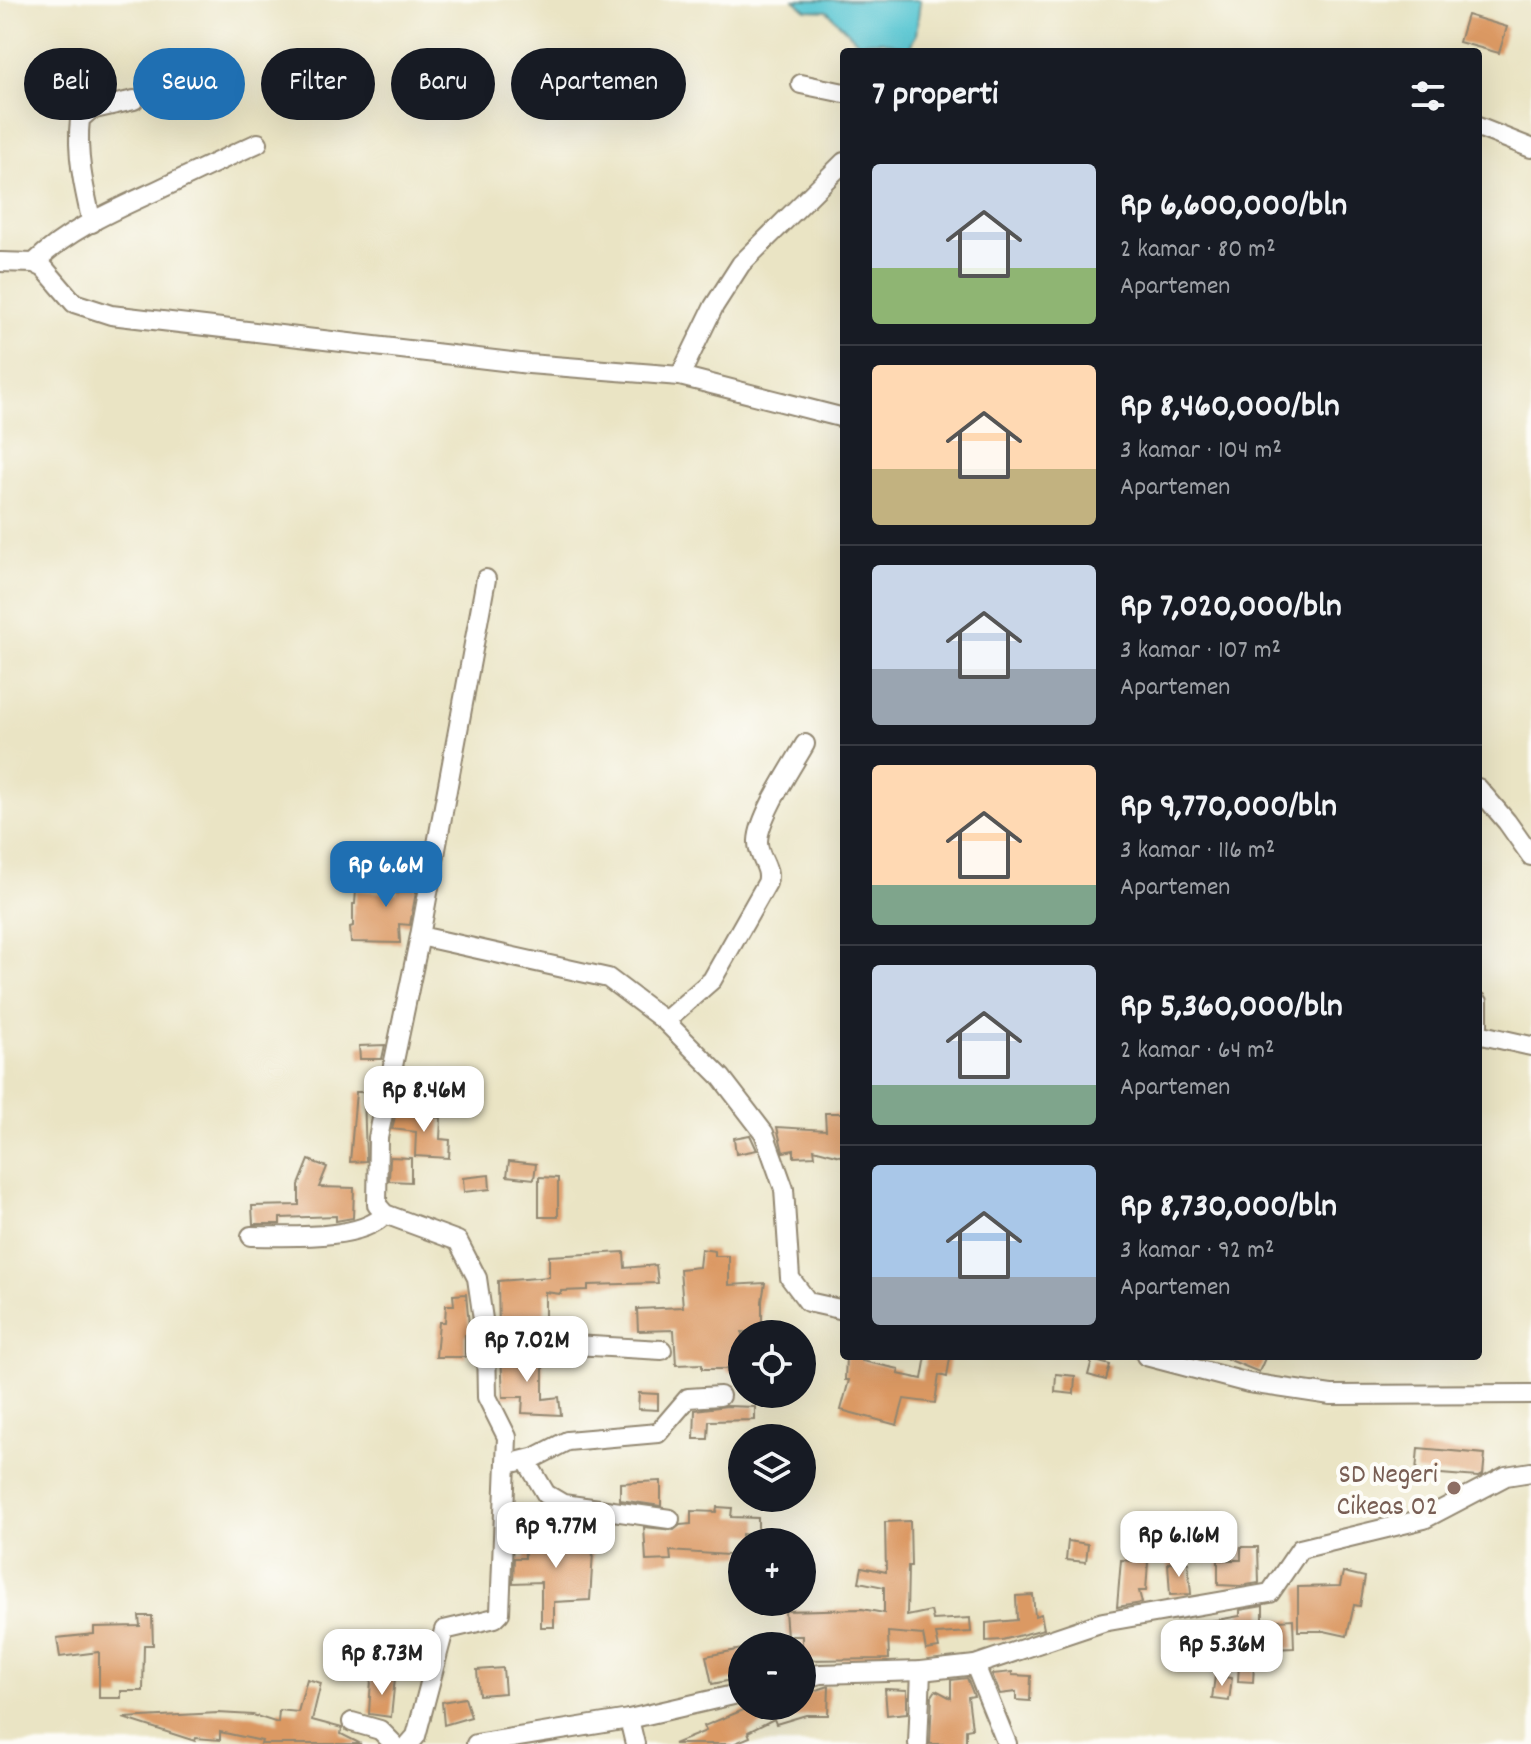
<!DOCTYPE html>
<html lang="id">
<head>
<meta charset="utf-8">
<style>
	:root { --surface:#171b24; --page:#242831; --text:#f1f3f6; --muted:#9ea1a6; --line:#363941; --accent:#1f6fb2 }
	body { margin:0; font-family:Dekko,sans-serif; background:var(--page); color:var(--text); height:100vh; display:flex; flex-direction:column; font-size:30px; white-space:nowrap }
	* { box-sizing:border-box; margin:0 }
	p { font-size:26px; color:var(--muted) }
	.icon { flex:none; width:44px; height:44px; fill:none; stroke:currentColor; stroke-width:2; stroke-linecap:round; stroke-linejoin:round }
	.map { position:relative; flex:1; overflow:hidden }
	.side { position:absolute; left:840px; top:48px; width:642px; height:1312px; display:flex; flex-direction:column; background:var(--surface); border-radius:8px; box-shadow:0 8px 32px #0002 }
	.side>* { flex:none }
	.top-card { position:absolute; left:24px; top:48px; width:696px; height:72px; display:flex; gap:16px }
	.buttons { position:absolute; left:728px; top:1320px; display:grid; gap:16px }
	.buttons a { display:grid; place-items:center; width:88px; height:88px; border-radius:50%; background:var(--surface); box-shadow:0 8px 32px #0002; font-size:40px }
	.price { position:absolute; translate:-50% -68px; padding:0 18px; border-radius:16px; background:#fff; color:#222; font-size:26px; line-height:52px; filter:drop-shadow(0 2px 4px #0008) }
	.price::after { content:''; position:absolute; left:50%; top:48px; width:24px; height:18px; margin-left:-12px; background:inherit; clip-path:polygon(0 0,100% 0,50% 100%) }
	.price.current { background:var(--accent); color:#fff }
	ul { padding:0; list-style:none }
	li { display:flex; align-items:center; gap:24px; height:200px; padding:0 32px }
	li+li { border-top:2px solid var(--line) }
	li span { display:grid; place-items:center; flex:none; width:224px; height:160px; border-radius:8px; color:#555 }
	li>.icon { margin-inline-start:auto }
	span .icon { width:96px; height:96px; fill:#fffc; stroke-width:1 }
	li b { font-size:34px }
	h2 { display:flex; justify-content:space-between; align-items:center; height:96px; padding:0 32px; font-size:34px }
	.tag { padding:0 28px; border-radius:36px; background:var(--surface); box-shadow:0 8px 32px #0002; font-size:28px; line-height:72px }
	.tag.current { background:var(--accent); color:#fff }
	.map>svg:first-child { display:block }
</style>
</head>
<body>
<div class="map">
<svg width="1531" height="1744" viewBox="0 0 1531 1744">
	<rect width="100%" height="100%" fill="#fdfcf7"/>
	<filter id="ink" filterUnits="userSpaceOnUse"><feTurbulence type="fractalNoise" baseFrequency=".0125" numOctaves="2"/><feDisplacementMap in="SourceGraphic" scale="16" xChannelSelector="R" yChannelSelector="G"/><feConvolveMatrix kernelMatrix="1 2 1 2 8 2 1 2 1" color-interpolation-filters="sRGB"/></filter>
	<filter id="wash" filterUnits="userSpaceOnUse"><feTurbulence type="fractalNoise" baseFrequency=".006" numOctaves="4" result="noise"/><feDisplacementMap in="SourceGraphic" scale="32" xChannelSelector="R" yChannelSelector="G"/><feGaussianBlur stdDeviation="1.8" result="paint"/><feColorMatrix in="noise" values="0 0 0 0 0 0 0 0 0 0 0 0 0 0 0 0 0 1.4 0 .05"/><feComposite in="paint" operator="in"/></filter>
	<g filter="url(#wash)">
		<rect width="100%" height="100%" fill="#eae4c4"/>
		<polygon fill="#5bc7d3" stroke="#4b7878" stroke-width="2" points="794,0 920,0 916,35 909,48 882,41 858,42 827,11 806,10"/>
		<g id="blocks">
			<g fill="#db9963">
				<polygon points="1467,15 1507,27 1499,53 1459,42"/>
				<polygon points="415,859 417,870 420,870 410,925 399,924 400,943 351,942 350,927 353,926 353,904 355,904 356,890 397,893 400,861"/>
				<polygon points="385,1045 382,1059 360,1059 359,1046"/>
				<polygon points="356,1092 364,1092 366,1161 350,1162"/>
				<polygon points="396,1112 441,1118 440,1139 450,1140 449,1158 415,1156 416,1132 392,1129"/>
				<polygon points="825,1113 844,1113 844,1157 814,1149 815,1156 794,1157 794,1150 783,1152 777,1127 826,1130"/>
				<polygon points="750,1135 757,1150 736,1154 734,1138"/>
				<polygon points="390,1157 411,1158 411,1182 389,1181"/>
				<polygon points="309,1160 327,1167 319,1187 354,1188 353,1218 336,1221 336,1216 280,1218 280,1224 253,1224 252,1206 299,1205 299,1185"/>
				<polygon points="509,1161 536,1164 534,1179 507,1176"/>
				<polygon points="489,1175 490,1189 464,1192 463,1178"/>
				<polygon points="539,1177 558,1178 558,1217 539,1217"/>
				<polygon points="701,1249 715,1251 715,1256 729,1256 729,1285 765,1283 762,1301 762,1332 742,1332 742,1373 727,1372 727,1369 702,1369 702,1364 676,1365 674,1330 638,1331 637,1309 683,1307 680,1269 699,1267"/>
				<polygon points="624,1252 625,1268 656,1265 658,1283 588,1285 588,1290 561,1291 561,1294 545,1292 545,1328 499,1329 498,1281 549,1277 549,1256"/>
				<polygon points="466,1294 470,1335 465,1335 465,1357 436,1357 439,1322 445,1322 446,1305 454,1305 453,1295"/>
				<polygon points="501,1353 518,1354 518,1357 543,1357 543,1399 559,1397 561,1415 522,1413 523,1397 503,1397"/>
				<polygon points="846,1356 862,1356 862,1361 899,1369 898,1374 922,1379 926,1356 950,1358 947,1377 939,1375 935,1403 904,1399 897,1425 841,1410 849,1380 845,1380"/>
				<polygon points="1220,1356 1266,1356 1259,1372"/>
				<polygon points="1092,1360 1110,1365 1106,1380 1088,1375"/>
				<polygon points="1056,1374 1075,1376 1074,1394 1055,1392"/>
				<polygon points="639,1393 658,1394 658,1410 638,1409"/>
				<polygon points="727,1406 755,1407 755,1420 709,1421 708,1439 694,1439 695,1410"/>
				<polygon points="1418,1448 1485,1454 1483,1475 1478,1477 1416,1472"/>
				<polygon points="661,1481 661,1506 620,1500 620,1483"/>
				<polygon points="717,1507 732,1508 731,1517 758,1518 758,1535 742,1534 742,1556 670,1551 671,1560 646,1561 644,1527 674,1530 680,1525 691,1524 691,1511 716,1512"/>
				<polygon points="910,1521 911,1566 908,1566 907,1616 931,1611 933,1620 970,1618 971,1632 936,1634 939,1648 926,1650 923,1635 888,1632 889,1659 802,1660 802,1636 787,1636 785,1611 862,1609 884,1613 884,1587 859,1582 862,1567 886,1572 885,1522"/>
				<polygon points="557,1533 585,1534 584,1552 593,1552 590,1600 554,1602 554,1627 541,1627 541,1582 513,1583 514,1558 525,1558 524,1535"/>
				<polygon points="1068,1541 1088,1544 1086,1562 1066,1560"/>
				<polygon points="1241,1547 1258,1547 1259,1583 1240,1586 1218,1585 1218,1560 1241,1560"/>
				<polygon points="1121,1560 1148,1562 1146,1591 1139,1591 1142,1603 1117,1607"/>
				<polygon points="1188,1562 1191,1594 1170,1595 1168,1563"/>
				<polygon points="1343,1572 1365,1577 1360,1606 1354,1605 1347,1636 1324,1631 1298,1631 1298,1587 1340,1586"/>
				<polygon points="1033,1595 1035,1616 1041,1614 1044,1629 1002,1640 986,1641 986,1623 1017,1620 1016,1596"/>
				<polygon points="1263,1606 1263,1621 1293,1619 1294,1648 1272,1649 1272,1664 1254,1665 1253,1682 1238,1681 1241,1631 1207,1637 1205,1622 1240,1616 1240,1610"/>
				<polygon points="139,1616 152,1616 153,1645 144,1645 143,1691 121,1691 121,1698 99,1698 99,1652 60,1657 57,1638 94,1634 94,1627 140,1626"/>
				<polygon points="1170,1628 1191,1629 1191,1657 1170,1657"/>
				<polygon points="742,1649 742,1678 712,1684 706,1656"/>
				<polygon points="503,1668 505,1693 479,1695 477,1670"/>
				<polygon points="1012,1672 1012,1675 1031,1676 1030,1701 1016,1700 1016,1692 1000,1694 992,1674"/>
				<polygon points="1215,1676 1232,1678 1229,1701 1212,1699"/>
				<polygon points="395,1678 391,1717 369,1714 371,1679"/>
				<polygon points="967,1678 974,1696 968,1697 972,1728 966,1729 966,1744 930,1744 932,1696 936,1690 951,1698 951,1680"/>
				<polygon points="307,1679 321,1683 312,1720 342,1728 341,1734 361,1744 261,1744 262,1741 220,1732 220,1740 196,1738 195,1741 123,1718 218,1713 253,1715 278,1723 279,1710 298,1712"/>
				<polygon points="829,1686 828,1715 806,1715 776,1724 774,1719 748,1732 750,1737 733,1744 674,1744 706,1731 704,1726 753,1706 802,1706 802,1695"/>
				<polygon points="885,1689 907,1690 907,1713 887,1715"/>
				<polygon points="465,1698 471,1717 444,1725 442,1702"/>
			</g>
		</g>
	</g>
	<g filter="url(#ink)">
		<use href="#blocks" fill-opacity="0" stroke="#928771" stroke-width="2"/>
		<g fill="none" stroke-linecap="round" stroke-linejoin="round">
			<g stroke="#928771" stroke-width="22">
				<g id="street">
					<polyline points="801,84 844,93"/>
					<polyline points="1478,127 1531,148"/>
					<path d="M 92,223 C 84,189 76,153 80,119 L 90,110 L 134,100"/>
					<polyline points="0,262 34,263 44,268 74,303 111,315 529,364 680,376 844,418"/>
					<path d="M 34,263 C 70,228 117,209 162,188 C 194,173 225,158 258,143"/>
					<polyline points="680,376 714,306 741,264 844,162"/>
					<polyline points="1478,788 1507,822 1531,856"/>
					<polyline points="420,936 608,978 665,1021 721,1077 764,1133 784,1189 790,1278 808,1302 844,1310"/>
					<polyline points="1478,1002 1478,1026"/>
					<path d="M 665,1021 L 712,980 L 767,883 C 772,867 757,857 758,841 C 759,816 792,767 805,744"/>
					<polyline points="1478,1032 1482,1035 1531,1046"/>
					<path d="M 251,1236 C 287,1236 361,1241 385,1214"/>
					<polyline points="486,1340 662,1350"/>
					<polyline points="1146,1356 1249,1383 1331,1395 1531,1394"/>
					<polyline points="526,1460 546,1494 563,1504 670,1519"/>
					<polyline points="508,1464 536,1457 567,1441 658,1433 688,1398 720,1396"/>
					<polyline points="975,1665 1007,1744"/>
					<polyline points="802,1679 820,1674 921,1671 975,1665 1103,1622 1270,1593 1300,1549 1424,1519 1506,1476 1531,1472"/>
					<polyline points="629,1719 635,1744"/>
					<polyline points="352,1722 380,1730 394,1744"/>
					<polyline points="409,1744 416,1736 444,1630 495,1618 500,1613 507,1437 487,1397 486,1340 477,1278 458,1241 385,1214 377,1205 378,1138 420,936 486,579"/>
					<polyline points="476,1744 629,1719 742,1693"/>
					<polyline points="918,1744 921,1671"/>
				</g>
			</g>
			<use href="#street" stroke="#fff" stroke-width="18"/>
		</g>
	</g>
	<circle fill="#8d6e63" stroke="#fdfcf7" stroke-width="3" cx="1454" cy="1488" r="8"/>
	<g text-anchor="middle" stroke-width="8" stroke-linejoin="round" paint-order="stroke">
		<g font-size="28" fill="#785e54" stroke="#fdfcf7" text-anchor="end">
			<text x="1438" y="1482">SD Negeri<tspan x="1438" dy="32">Cikeas 02</tspan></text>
		</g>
	</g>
</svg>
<div class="buttons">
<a><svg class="icon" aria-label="locate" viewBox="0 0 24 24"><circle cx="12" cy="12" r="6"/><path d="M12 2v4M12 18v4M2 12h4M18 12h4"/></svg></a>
<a><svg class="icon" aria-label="layers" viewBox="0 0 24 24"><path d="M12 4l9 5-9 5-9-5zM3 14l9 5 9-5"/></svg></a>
<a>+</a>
<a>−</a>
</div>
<b class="price current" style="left:386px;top:909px">Rp 6.6M</b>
<b class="price" style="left:424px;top:1134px">Rp 8.46M</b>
<b class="price" style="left:527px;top:1384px">Rp 7.02M</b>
<b class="price" style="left:556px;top:1570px">Rp 9.77M</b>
<b class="price" style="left:1179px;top:1579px">Rp 6.16M</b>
<b class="price" style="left:1222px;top:1688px">Rp 5.36M</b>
<b class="price" style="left:382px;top:1697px">Rp 8.73M</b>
<div class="top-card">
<a class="tag">Beli</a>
<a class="tag current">Sewa</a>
<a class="tag">Filter</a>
<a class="tag">Baru</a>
<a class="tag">Apartemen</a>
</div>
<section class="side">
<h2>7 properti<svg class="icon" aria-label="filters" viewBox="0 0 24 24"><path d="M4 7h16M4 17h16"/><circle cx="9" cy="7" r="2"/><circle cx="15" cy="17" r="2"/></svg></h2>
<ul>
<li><span style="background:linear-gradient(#c9d6e8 65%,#8fb573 0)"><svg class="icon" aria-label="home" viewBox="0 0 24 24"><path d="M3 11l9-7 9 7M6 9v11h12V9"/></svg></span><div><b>Rp 6,600,000/bln</b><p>2 kamar · 80 m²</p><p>Apartemen</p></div></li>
<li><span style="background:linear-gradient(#ffd9b3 65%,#c2b280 0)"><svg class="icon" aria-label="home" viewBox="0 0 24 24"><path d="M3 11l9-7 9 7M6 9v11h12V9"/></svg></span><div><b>Rp 8,460,000/bln</b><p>3 kamar · 104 m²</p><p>Apartemen</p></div></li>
<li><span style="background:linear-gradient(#c9d6e8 65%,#9aa5b1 0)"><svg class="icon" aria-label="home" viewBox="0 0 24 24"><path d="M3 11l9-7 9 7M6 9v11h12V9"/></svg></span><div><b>Rp 7,020,000/bln</b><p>3 kamar · 107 m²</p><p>Apartemen</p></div></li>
<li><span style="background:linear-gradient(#ffd9b3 75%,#7fa58c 0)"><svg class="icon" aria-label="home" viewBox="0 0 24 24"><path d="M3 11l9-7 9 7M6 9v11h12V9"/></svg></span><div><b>Rp 9,770,000/bln</b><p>3 kamar · 116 m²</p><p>Apartemen</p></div></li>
<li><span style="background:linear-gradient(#c9d6e8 75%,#7fa58c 0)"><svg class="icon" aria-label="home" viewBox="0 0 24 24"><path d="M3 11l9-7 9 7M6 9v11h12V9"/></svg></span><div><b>Rp 5,360,000/bln</b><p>2 kamar · 64 m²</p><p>Apartemen</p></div></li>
<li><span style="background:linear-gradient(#a9c7e8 70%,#9aa5b1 0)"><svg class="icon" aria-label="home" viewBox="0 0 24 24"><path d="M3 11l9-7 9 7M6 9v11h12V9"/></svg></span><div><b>Rp 8,730,000/bln</b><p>3 kamar · 92 m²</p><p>Apartemen</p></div></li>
</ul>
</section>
</div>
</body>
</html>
